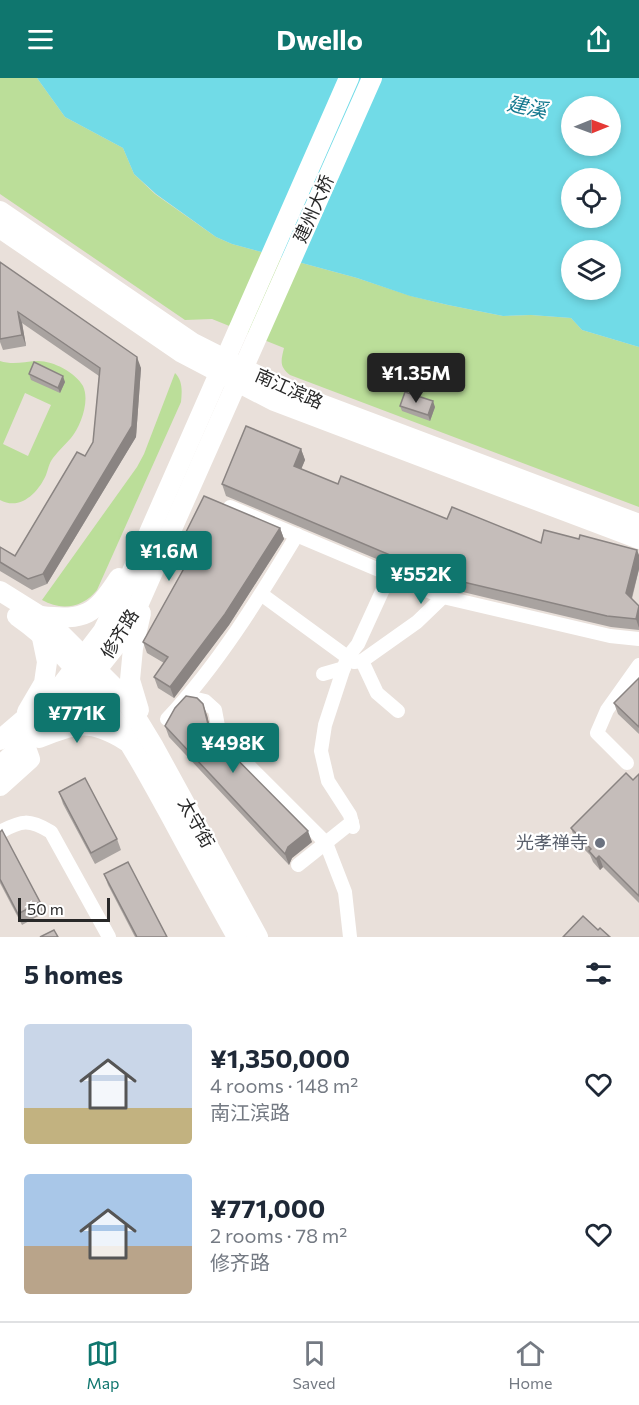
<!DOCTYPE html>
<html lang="en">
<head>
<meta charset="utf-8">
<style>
	:root { --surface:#fff; --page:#f6f6f7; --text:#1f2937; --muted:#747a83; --line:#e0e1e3; --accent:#0f766e }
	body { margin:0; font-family:Commissioner,"Noto Sans SC",sans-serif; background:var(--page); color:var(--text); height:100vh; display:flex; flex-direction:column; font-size:22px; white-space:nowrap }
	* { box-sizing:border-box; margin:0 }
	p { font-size:20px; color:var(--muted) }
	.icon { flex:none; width:33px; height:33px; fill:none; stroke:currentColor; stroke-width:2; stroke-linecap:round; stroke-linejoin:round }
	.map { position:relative; height:859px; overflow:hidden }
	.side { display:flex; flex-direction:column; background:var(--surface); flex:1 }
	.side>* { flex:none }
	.needle { width:39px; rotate:89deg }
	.buttons { position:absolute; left:561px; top:18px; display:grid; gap:12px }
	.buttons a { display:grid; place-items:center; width:60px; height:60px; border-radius:50%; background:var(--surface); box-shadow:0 3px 9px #0003; font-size:30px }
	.scale { position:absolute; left:18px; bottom:15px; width:92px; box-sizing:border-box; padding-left:6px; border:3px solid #282828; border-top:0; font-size:16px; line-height:21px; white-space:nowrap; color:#282828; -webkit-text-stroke:4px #fff; paint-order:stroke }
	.price { position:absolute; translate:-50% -51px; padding:0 14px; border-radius:6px; background:var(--accent); color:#fff; font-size:20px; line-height:39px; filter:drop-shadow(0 2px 3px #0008) }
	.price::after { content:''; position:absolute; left:50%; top:36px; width:18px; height:14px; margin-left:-9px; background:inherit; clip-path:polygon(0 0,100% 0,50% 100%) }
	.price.current { background:#222; color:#fff }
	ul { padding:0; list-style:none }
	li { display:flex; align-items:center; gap:18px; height:150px; padding:0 24px }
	li span { display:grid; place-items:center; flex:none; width:168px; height:120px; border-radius:6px; color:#555 }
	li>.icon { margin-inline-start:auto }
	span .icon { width:72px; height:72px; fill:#fffc; stroke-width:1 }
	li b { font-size:26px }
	h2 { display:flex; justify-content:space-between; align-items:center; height:72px; padding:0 24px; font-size:26px }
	header { display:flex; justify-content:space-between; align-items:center; height:78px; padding:0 24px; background:var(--accent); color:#fff; font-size:27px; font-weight:700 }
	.tab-bar { display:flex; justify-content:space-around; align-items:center; height:84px; border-top:2px solid var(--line); background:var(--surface); font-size:16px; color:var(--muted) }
	.tab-bar a { display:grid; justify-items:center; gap:3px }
	.tab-bar .current { color:var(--accent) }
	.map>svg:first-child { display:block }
</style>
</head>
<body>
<header><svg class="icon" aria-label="menu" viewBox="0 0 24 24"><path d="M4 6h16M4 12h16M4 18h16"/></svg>Dwello<svg class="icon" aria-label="share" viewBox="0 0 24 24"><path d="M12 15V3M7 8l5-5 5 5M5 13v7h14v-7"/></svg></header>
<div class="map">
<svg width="639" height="859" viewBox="0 0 639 859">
	<rect width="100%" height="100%" fill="#e9e0da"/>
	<g fill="#bbde99" fill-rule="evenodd">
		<path d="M 0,0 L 37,0 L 65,39 L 123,70 L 134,96 L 155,116 L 216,159 L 232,166 L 357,200 L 411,218 L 448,227 L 503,238 L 531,237 L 571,240 L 582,252 L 639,269 L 639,429 L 290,297 C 279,288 281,283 284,270 L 212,241 L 185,242 L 0,116 Z"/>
		<path d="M 0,283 C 12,287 24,284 36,283 C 52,282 75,294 83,308 C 90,323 81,348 71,360 C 65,367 58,373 53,380 C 49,385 48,392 46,397 C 38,415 20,433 0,422 ZM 25,315 L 51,327 L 28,378 L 3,366 Z"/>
		<path d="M 175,295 C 183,303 182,314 181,324 L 97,512 C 83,530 61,533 42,522 L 137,389 L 144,376 Z"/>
	</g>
	<path fill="#71dbe7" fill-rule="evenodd" d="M 37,0 L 639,0 L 639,269 L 582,252 L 571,240 L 531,237 L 503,238 L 448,227 L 410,218 L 357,200 L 232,166 L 216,159 L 156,116 L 134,96 L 123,70 L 65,39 ZM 572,28 L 610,28 L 610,68 L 572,68 ZM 572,100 L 610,100 L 610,140 L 572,140 ZM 572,172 L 610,172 L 610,212 L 572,212 Z"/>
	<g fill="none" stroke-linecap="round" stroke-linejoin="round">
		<g stroke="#fff" stroke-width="14">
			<polyline points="230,429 443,519 610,558 639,561"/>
			<polyline points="261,516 354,584 362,583 417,544 443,519"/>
			<polyline points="362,583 377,615 398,633"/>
			<polyline points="323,596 344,590"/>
			<polyline points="188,619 205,623 215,632 220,659 326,765 345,814 350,859"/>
			<path d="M 167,641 C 218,587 259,520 297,457"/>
			<polyline points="627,685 597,655 607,632 639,587"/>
			<polyline points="353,749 350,737 328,703 321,673 325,647 347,580 358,566 390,496"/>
			<path d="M 0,754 C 22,742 29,741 51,754 L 109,859"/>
			<polyline points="298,787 352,744"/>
		</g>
		<g stroke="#fff" stroke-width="20">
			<polyline points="0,133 193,265 292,315 639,446"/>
			<polyline points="0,150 182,275 274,323 639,461"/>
			<polyline points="0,513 48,543 123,618 154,669 258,859"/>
			<path d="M 17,538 C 88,588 128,660 169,735 C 191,776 214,818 237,859"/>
			<path d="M 41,538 C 85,543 95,537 119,500"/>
			<polyline points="139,632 130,602 133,570 141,535"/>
			<polyline points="27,634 44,605 47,584 41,555"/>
			<path d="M 39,660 C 76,645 91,641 126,663"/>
			<polyline points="0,662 57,613 103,553 126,507 349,0"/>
			<polyline points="0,688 70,625 118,565 140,523 372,0"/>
			<polyline points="0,708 30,681 25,667"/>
		</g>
	</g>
	<g fill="#a9a3a0">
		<polygon points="0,184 141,290 136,359 47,506 32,512 0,493 0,469 15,478 85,378 93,364 99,298 22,245 26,268 3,272 0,264"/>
		<polygon points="29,296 65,304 60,315 31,302"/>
		<polygon points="400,328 435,329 430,343 402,333"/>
		<polygon points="301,371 305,382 301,391 338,406 447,441 639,491 632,521 639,528 639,552 611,549 446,510 226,418 222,406"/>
		<polygon points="280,450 284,461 229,547 174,620 158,610 154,599 164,585 147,575 143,564 189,481 184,477 180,466"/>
		<polygon points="639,600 639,656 618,636 614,625"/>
		<polygon points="207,637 211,656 312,764 292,780 289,787 169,659 165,648"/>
		<polygon points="639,696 639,825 603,789 600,792 593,784 590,777 575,762 571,750 633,702"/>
		<polygon points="59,714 117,761 121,772 95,786 63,726"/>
		<polygon points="0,754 40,824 44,835 22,847 0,805"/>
		<polygon points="104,796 167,859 135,859 108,807"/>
	</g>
	<g fill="#8a8482">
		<polygon points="18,234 22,245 26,268 22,257"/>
		<polygon points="137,279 141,290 136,359 47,506 43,496"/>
		<polygon points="63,298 65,304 60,315 58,310"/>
		<polygon points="433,323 435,329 430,343 428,337"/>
		<polygon points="301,371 305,382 298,399 294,388"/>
		<polygon points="280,450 284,461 229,547 174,620 170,609"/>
		<polygon points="637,472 639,477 639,491 630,526 626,515"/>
		<polygon points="639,528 639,550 636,541"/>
		<polygon points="203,626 207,637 214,665 210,654"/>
		<polygon points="308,753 312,764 292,780 289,787 285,776 288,769"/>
		<polygon points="599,778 603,789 600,792 596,781"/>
	</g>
	<g fill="#c5bdba" stroke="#8a8482" stroke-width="1.5">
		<polygon points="0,184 137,279 132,348 43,496 28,501 0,484 0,469 15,478 77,374 85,378 93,364 100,290 18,234 22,257 0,261"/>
		<polygon points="34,284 63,298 58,310 29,296"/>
		<polygon points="405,314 433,323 428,337 400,328"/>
		<polygon points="246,348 301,371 294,388 338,406 341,398 447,441 452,429 541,465 544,452 579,461 580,457 637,472 626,515 639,528 636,541 607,538 442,499 222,406"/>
		<polygon points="204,418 280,450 225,536 170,609 154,599 168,579 143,564 192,476 180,466"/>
		<polygon points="639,600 639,649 614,625"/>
		<polygon points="186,618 197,620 203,626 210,654 308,753 288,769 285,776 165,648 175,630"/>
		<polygon points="626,695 633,702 639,696 639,818 599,778 596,781 589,773 591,771 571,750"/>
		<polygon points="85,700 117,761 91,775 59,714"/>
		<polygon points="2,752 40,824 18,836 0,801 0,754"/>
		<polygon points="128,784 167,859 137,859 104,796"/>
		<polygon points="583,838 598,852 600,850 610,859 563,859"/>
		<polygon points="54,852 58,859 40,859"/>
	</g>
	<circle fill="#6b7280" stroke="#fff" stroke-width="2" cx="600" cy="765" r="6"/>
	<g text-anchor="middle" stroke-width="4.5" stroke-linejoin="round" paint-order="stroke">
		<g font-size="18" fill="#282828" stroke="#fff">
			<text transform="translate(314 131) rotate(-66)" y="6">建州大桥</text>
			<text transform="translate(289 311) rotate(24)" y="6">南江滨路</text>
			<text transform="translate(120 556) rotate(-58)" y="6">修齐路</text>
			<text transform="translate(196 745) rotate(61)" y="6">太守街</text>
		</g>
		<g font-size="18" fill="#5b616d" stroke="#fff" text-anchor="end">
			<text x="588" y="771">光孝禅寺</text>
		</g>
		<g font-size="20" font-style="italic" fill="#14798f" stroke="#fff">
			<text transform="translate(527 29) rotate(12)" y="7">建溪</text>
		</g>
	</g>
</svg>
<div class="buttons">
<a><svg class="needle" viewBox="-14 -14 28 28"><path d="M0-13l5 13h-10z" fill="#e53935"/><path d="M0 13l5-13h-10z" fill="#747a83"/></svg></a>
<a><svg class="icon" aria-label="locate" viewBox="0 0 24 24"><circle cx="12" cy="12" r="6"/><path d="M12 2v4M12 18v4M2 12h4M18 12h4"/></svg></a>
<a><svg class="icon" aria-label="layers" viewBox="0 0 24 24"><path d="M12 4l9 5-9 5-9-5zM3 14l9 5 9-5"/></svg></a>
</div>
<div class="scale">50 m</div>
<b class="price current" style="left:416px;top:326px">¥1.35M</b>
<b class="price" style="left:169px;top:504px">¥1.6M</b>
<b class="price" style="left:421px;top:527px">¥552K</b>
<b class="price" style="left:77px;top:666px">¥771K</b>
<b class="price" style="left:233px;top:696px">¥498K</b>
</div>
<section class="side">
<h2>5 homes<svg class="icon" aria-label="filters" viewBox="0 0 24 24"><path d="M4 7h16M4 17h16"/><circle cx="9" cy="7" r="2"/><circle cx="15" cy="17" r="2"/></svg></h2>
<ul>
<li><span style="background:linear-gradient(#c9d6e8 70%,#c2b280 0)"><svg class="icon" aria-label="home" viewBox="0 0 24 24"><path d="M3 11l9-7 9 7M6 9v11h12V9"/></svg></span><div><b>¥1,350,000</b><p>4 rooms · 148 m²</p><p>南江滨路</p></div><svg class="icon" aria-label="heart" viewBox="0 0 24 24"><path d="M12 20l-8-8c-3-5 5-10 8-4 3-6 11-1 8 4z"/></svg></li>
<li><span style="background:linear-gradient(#a9c7e8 60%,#b9a48a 0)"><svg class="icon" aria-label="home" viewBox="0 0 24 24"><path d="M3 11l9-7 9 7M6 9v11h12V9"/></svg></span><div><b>¥771,000</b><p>2 rooms · 78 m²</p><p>修齐路</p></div><svg class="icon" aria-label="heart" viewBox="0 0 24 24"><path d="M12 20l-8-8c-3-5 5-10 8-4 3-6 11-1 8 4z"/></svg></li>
</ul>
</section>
<nav class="tab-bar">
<a class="current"><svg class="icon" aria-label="map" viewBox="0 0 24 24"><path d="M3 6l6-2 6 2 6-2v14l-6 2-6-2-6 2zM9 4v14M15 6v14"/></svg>Map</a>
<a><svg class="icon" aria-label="saved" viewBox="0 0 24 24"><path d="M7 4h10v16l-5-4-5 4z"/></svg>Saved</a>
<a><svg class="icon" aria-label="home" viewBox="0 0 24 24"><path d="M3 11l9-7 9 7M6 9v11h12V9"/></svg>Home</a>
</nav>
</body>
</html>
